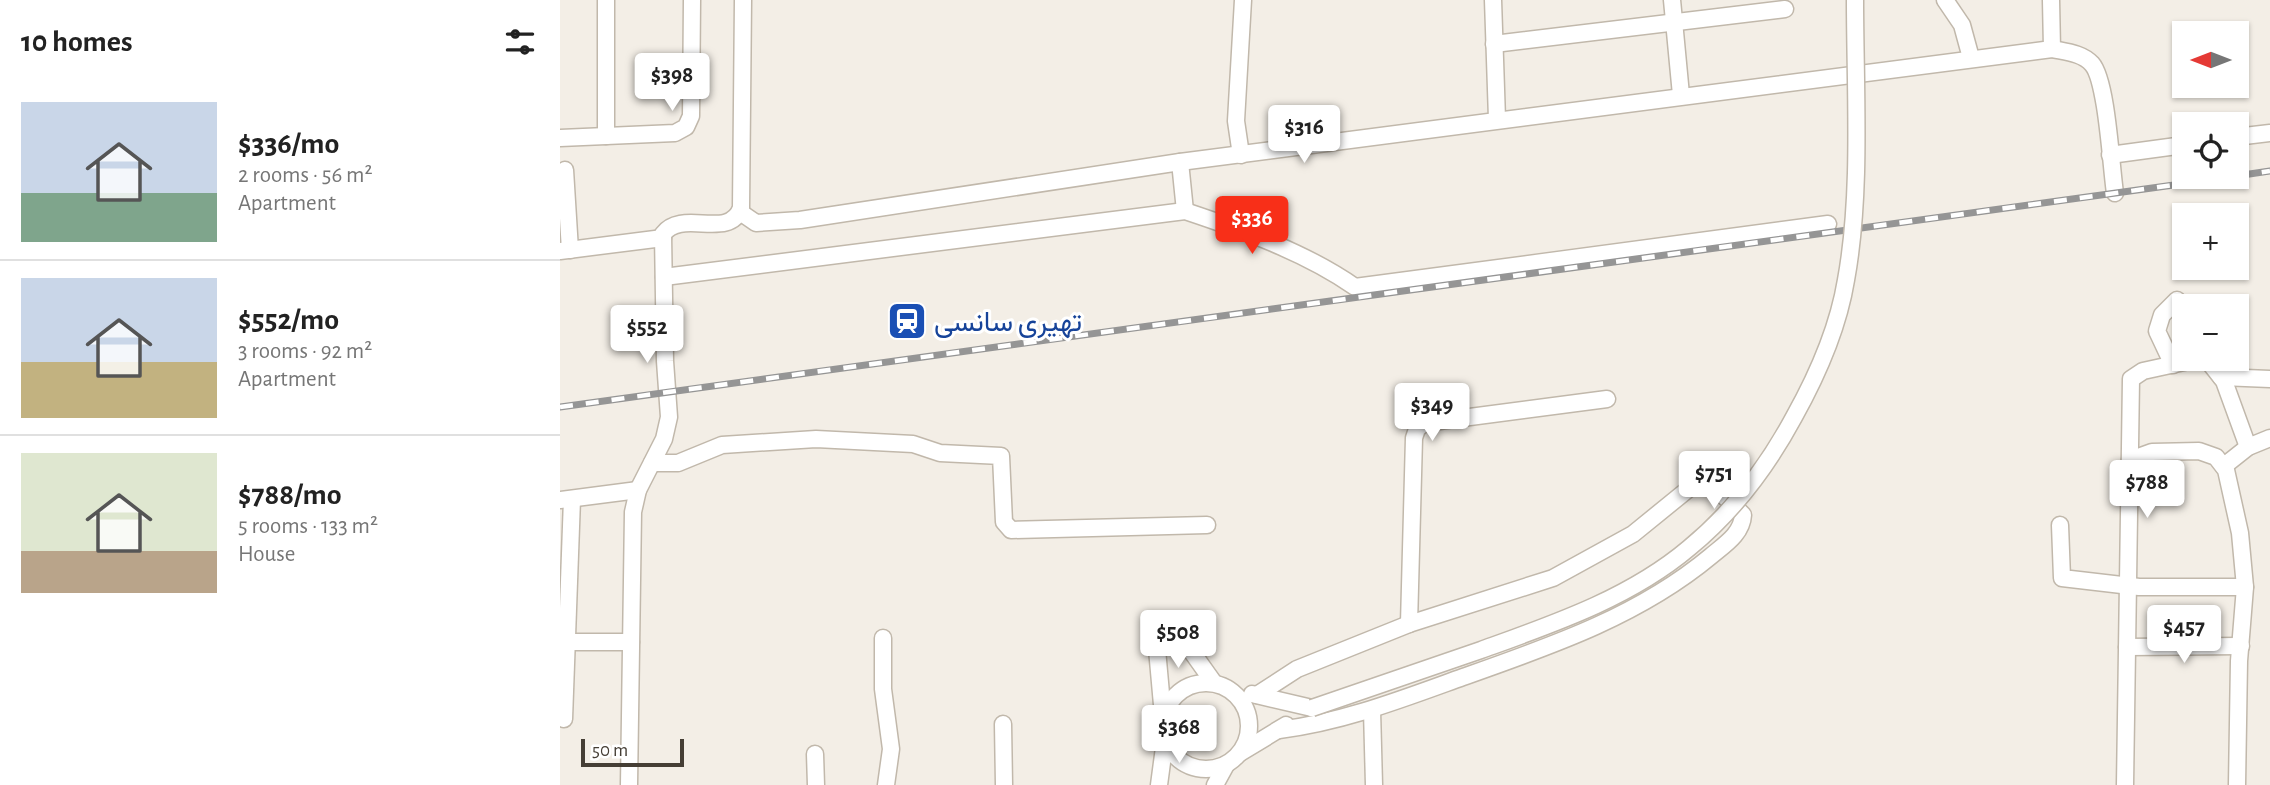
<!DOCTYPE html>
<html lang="en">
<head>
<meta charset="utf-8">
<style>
	:root { --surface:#fff; --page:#f2f2f2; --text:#222; --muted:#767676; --line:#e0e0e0; --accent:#f82f18 }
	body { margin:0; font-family:"Alegreya Sans",Vazirmatn,sans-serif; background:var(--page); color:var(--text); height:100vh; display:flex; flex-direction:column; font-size:26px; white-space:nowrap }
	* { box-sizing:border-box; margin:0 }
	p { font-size:23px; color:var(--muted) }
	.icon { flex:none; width:38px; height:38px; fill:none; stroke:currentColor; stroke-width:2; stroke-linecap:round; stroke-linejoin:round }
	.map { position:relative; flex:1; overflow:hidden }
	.details { display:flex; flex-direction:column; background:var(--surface); width:560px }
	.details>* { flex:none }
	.needle { width:46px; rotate:270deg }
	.buttons { position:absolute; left:1612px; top:21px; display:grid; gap:14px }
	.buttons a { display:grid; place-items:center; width:77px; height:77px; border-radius:0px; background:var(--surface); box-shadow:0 2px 5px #0004; font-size:35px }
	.scale { position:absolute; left:21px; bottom:18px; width:103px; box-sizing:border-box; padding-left:7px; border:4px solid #453e35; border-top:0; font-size:19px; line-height:24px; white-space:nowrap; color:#453e35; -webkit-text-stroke:5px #fff; paint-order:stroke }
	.price { position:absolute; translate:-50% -60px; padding:0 16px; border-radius:7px; background:#fff; color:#222; font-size:23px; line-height:46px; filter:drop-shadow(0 2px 4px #0008) }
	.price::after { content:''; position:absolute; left:50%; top:42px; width:21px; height:16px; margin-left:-10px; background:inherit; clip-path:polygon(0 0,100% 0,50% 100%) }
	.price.current { background:var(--accent); color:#fff }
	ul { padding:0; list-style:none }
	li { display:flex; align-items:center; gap:21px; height:175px; padding:0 21px }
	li+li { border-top:2px solid var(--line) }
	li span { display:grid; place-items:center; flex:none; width:196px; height:140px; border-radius:0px; color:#555 }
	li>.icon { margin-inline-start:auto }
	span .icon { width:84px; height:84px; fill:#fffc; stroke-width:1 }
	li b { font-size:30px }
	h2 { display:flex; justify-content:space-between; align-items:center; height:84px; padding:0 21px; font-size:30px }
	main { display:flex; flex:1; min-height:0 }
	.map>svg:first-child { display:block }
</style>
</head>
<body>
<main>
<section class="details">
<h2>10 homes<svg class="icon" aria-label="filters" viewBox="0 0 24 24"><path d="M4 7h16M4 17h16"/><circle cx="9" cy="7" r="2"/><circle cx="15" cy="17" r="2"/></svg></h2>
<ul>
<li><span style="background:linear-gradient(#c9d6e8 65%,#7fa58c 0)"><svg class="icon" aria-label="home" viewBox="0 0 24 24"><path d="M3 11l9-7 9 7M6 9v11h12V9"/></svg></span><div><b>$336/mo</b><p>2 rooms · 56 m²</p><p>Apartment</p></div></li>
<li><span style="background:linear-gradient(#c9d6e8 60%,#c2b280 0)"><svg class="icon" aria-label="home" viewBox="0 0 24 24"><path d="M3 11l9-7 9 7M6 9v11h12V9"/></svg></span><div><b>$552/mo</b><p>3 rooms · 92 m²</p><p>Apartment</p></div></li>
<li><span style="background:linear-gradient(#dfe7d0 70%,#b9a48a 0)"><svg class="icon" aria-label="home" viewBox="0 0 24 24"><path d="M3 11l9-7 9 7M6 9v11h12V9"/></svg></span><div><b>$788/mo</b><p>5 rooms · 133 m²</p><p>House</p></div></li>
</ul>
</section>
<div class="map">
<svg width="1710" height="785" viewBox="0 0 1710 785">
	<rect width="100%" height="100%" fill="#f3eee6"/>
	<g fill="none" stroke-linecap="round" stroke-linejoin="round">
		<g stroke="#c1b8ab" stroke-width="19">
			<g id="minor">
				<polyline points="933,0 937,119"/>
				<polyline points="1112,0 1121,95"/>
				<polyline points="1385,0 1402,25 1411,58"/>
				<polyline points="1491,0 1492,49"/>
				<polyline points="934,44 1225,9"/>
				<polyline points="46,136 46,0"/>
				<polyline points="1676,137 1710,133"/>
				<polyline points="0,138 115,133 126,127 131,116 132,0"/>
				<polyline points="681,155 676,121 683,0"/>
				<polyline points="1550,155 1624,145"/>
				<polyline points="620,162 625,211"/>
				<polyline points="5,170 10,250"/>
				<path d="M 180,212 L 196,223 L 240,220 L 620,162 L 1492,49 C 1506,52 1522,53 1532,64 C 1547,81 1551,167 1555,193"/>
				<polyline points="0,251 103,238"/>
				<path d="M 104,277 L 625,211 C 682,230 745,252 795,287 L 1268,224"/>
				<polyline points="1613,365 1597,331 1602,315 1617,300"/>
				<polyline points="1661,377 1710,379"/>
				<polyline points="1570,460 1592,452 1639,451 1656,457 1666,470 1680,533 1685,587 1679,661 1677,785"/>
				<polyline points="92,463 118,463 162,445 256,439 353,444 380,453 441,456 444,522 451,530 647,525"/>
				<polyline points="1664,466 1688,447 1710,438"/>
				<polyline points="0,500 78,490"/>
				<polyline points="1500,525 1502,578 1579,587 1685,587"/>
				<polyline points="849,624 854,438 857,429 864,423 1047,399"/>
				<polyline points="323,638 323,689 331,749 326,785"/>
				<polyline points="0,642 71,642"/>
				<polyline points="1567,647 1681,646"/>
				<circle cx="646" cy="726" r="43"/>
				<polyline points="692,694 752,708"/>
				<path d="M 697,695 L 737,669 L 849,624 L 993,578 L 1073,534 L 1137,482 L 1156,488 L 1183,515 C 1182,534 1164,545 1151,556 C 1079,616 991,646 903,677 C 842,699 783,722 719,730"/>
				<polyline points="812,710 814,785"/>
				<polyline points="603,716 596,638 599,624 612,624 654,683"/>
				<polyline points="4,719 12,499"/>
				<polyline points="443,724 444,785"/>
				<polyline points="680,753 726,725"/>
				<polyline points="255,754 256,785"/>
				<path d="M 69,785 L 73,512 L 78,490 L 104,439 L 109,417 L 105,361 L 103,234 C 122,208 169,241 181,208 L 183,0"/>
				<polyline points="599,785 605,740"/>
				<polyline points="655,785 666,765"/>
				<polyline points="1565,785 1571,379 1583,371 1638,359 1649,362 1664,381 1688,447"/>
			</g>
		</g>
		<use href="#minor" stroke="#fff" stroke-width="16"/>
		<g stroke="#959595" stroke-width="7">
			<g id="rail">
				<polyline points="1676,176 1710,171"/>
				<polyline points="0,407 1672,177"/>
			</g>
		</g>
		<use href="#rail" stroke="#fff" stroke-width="4.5" stroke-dasharray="13" stroke-linecap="butt"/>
		<g stroke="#c1b8ab" stroke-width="19" stroke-linecap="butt">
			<path id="minor-bridge" d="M 752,708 C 808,689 865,669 921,650 C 993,624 1070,598 1129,548 C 1173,512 1207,467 1234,417 C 1258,374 1278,329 1286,280 C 1302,193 1295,89 1295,0"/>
		</g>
		<use href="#minor-bridge" stroke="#fff" stroke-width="16"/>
	</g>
	<defs>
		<g id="station-square" transform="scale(2.0125)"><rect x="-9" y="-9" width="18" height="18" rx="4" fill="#1a4fb4" stroke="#fff"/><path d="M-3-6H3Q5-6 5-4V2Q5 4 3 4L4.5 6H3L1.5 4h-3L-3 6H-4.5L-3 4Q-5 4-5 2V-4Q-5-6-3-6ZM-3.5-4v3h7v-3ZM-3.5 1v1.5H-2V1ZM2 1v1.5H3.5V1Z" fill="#fff"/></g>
	</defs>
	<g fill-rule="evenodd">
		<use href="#station-square" x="347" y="321"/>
	</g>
	<g text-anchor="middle" stroke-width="6" stroke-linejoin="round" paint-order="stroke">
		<g font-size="28" fill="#164399" stroke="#fff" text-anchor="start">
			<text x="374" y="331">تھیری سانسی</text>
		</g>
	</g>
</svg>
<div class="buttons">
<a><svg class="needle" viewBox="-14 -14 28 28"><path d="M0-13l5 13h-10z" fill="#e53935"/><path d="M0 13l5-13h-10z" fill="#767676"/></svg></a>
<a><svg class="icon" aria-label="locate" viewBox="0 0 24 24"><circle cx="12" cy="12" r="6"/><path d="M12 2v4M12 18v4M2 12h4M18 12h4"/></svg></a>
<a>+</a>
<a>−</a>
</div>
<div class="scale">50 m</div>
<b class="price" style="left:112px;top:113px">$398</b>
<b class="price" style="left:744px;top:165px">$316</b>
<b class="price current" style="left:692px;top:256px">$336</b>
<b class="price" style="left:87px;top:365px">$552</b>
<b class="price" style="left:872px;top:443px">$349</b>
<b class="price" style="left:1154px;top:511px">$751</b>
<b class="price" style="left:1587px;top:520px">$788</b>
<b class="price" style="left:1624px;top:665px">$457</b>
<b class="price" style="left:618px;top:670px">$508</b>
<b class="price" style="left:619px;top:765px">$368</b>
</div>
</main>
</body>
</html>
